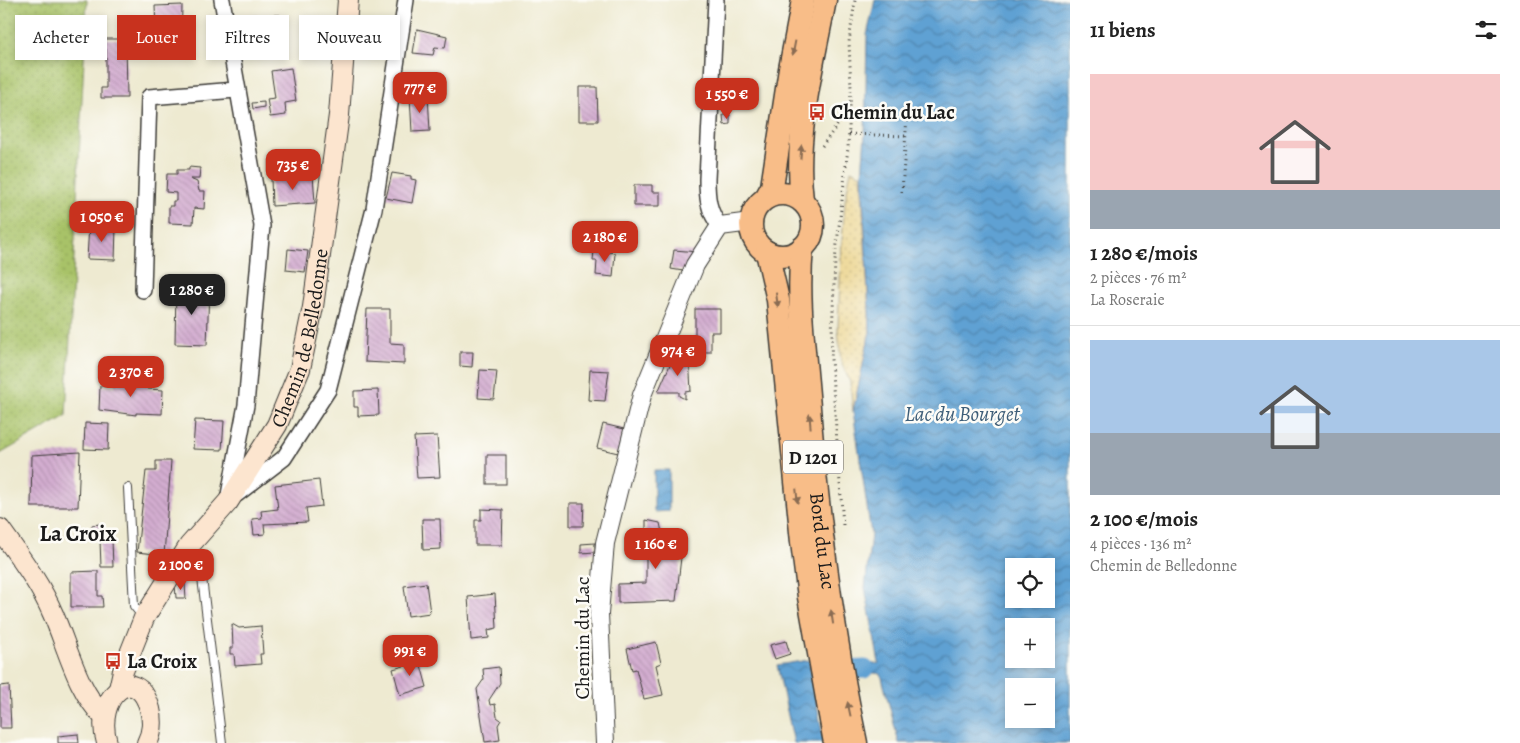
<!DOCTYPE html>
<html lang="fr">
<head>
<meta charset="utf-8">
<style>
	:root { --surface:#fff; --page:#f2f2f2; --text:#222; --muted:#767676; --line:#e0e0e0; --accent:#c8321e }
	body { margin:0; font-family:Alegreya,serif; background:var(--page); color:var(--text); height:100vh; display:flex; flex-direction:column; font-size:19px; white-space:nowrap }
	* { box-sizing:border-box; margin:0 }
	p { font-size:16px; color:var(--muted) }
	.icon { flex:none; width:28px; height:28px; fill:none; stroke:currentColor; stroke-width:2; stroke-linecap:round; stroke-linejoin:round }
	.map { position:relative; flex:1; overflow:hidden }
	.drawer { display:flex; flex-direction:column; background:var(--surface); width:450px }
	.drawer>* { flex:none }
	.top-card { position:absolute; left:15px; top:15px; width:475px; height:45px; display:flex; gap:10px }
	.buttons { position:absolute; left:1005px; top:558px; display:grid; gap:10px }
	.buttons a { display:grid; place-items:center; width:50px; height:50px; border-radius:0px; background:var(--surface); box-shadow:0 2px 8px #0003; font-size:25px }
	.price { position:absolute; translate:-50% -42px; padding:0 11px; border-radius:10px; background:var(--accent); color:#fff; font-size:16px; line-height:32px; filter:drop-shadow(0 1px 2px #0008) }
	.price::after { content:''; position:absolute; left:50%; top:30px; width:15px; height:11px; margin-left:-8px; background:inherit; clip-path:polygon(0 0,100% 0,50% 100%) }
	.price.selected { background:#222; color:#fff }
	ul { padding:0; list-style:none }
	li { display:grid; align-content:center; gap:10px; height:265px; padding:0 20px }
	li+li { border-top:1px solid var(--line) }
	li span { display:grid; place-items:center; height:155px; border-radius:0px; color:#555 }
	li>.icon { margin-inline-start:auto }
	span .icon { width:90px; height:90px; fill:#fffc; stroke-width:1 }
	li b { font-size:21px }
	h2 { display:flex; justify-content:space-between; align-items:center; height:60px; padding:0 20px; font-size:21px }
	.tag { padding:0 18px; border-radius:0px; background:var(--surface); box-shadow:0 2px 8px #0003; font-size:18px; line-height:45px }
	.tag.selected { background:var(--accent); color:#fff }
	main { display:flex; flex:1; min-height:0 }
	.map>svg:first-child { display:block }
</style>
</head>
<body>
<main>
<div class="map">
<svg width="1070" height="743" viewBox="0 0 1070 743">
	<defs>
		<pattern id="green-dots" width="8" height="8" patternUnits="userSpaceOnUse" patternTransform="scale(1.25)"><rect width="8" height="8" fill="#a8c268"/><path d="M2 2h.1M6 6h.1" fill="none" stroke="#90a65a" stroke-width="1.8" stroke-linecap="round"/></pattern>
		<pattern id="sand-dots" width="8" height="8" patternUnits="userSpaceOnUse" patternTransform="scale(1.25)"><rect width="8" height="8" fill="#eeda9e"/><path d="M2 2h.1M6 6h.1" fill="none" stroke="#ccba88" stroke-width="1.8" stroke-linecap="round"/></pattern>
		<pattern id="water-waves" width="16" height="10" patternUnits="userSpaceOnUse" patternTransform="scale(1.25)"><rect width="16" height="10" fill="#5fa1d3"/><path d="M0 5q4-4 8 0t8 0" fill="none" stroke="#4e82aa"/></pattern>
		<pattern id="building-back-hatch" width="6" height="6" patternUnits="userSpaceOnUse" patternTransform="scale(1.25)"><rect width="6" height="6" fill="#d3add0"/><path d="M-1 5l2 2M0 0l6 6M5-1l2 2" fill="none" stroke="#b594b2"/></pattern>
	</defs>
	<rect width="100%" height="100%" fill="#fdfcf7"/>
	<filter id="ink" filterUnits="userSpaceOnUse"><feTurbulence type="fractalNoise" baseFrequency=".02" numOctaves="2"/><feDisplacementMap in="SourceGraphic" scale="10" xChannelSelector="R" yChannelSelector="G"/><feConvolveMatrix kernelMatrix="1 2 1 2 8 2 1 2 1" color-interpolation-filters="sRGB"/></filter>
	<filter id="wash" filterUnits="userSpaceOnUse"><feTurbulence type="fractalNoise" baseFrequency=".0096" numOctaves="4" result="noise"/><feDisplacementMap in="SourceGraphic" scale="20" xChannelSelector="R" yChannelSelector="G"/><feGaussianBlur stdDeviation="1.12" result="paint"/><feColorMatrix in="noise" values="0 0 0 0 0 0 0 0 0 0 0 0 0 0 0 0 0 1.4 0 .05"/><feComposite in="paint" operator="in"/></filter>
	<g filter="url(#wash)">
		<rect width="100%" height="100%" fill="#eeead1"/>
		<polygon fill="url(#green-dots)" stroke="#626f42" points="0,0 87,0 66,416 0,454"/>
		<polygon fill="url(#sand-dots)" stroke="#857b5d" points="851,170 861,175 870,331 853,411 850,382 841,362 838,329 841,256 845,201"/>
		<g fill="url(#water-waves)" stroke="#3e5e78" fill-rule="evenodd">
			<path d="M 875,0 L 1070,0 L 1070,743 L 899,743 L 881,674 L 866,672 L 865,665 L 879,663 L 865,588 L 871,534 L 853,411 L 870,331 L 862,175 L 865,134 L 867,35 ZM 1014,566 L 1046,566 L 1046,599 L 1014,599 ZM 1014,626 L 1046,626 L 1046,659 L 1014,659 ZM 1014,686 L 1046,686 L 1046,719 L 1014,719 Z"/>
			<polygon points="654,470 669,470 669,511 654,512"/>
			<polygon points="809,660 824,743 794,743 777,665"/>
		</g>
		<g fill="none" stroke-linecap="round" stroke-linejoin="round">
			<polyline stroke="#5fa1d3" stroke-width="19" points="827,671 865,669"/>
		</g>
		<g id="blocks">
			<g fill="url(#building-back-hatch)">
				<polygon points="182,5 181,54 157,54 155,6"/>
				<polygon points="230,15 280,15 280,38 233,38"/>
				<polygon points="417,29 447,36 445,48 435,47 433,55 413,53"/>
				<polygon points="92,39 126,39 127,98 101,98 101,88 106,88 106,49 92,50"/>
				<polygon points="291,68 296,101 285,103 286,115 270,117 267,99 275,98 271,71"/>
				<polygon points="579,87 597,87 598,121 579,121"/>
				<polygon points="428,95 430,131 412,132 410,96"/>
				<polygon points="264,102 264,107 253,109 252,103"/>
				<polygon points="723,115 730,115 730,124 724,125"/>
				<polygon points="189,167 200,168 199,179 190,179 197,182 199,191 205,191 204,209 194,208 193,224 169,223 169,206 173,206 173,201 176,201 176,193 166,192 167,174 177,174 177,170 189,170"/>
				<polygon points="392,173 411,176 411,179 416,180 412,203 386,198"/>
				<polygon points="313,175 315,203 272,206 271,178"/>
				<polygon points="634,185 652,185 652,192 660,192 660,206 634,206"/>
				<polygon points="89,225 116,227 115,260 87,259"/>
				<polygon points="288,249 308,251 305,272 286,270"/>
				<polygon points="594,250 615,253 613,277 596,275 597,261 593,261"/>
				<polygon points="674,250 698,252 683,271 671,269"/>
				<polygon points="176,287 209,289 207,345 175,344"/>
				<polygon points="367,309 390,309 390,343 404,344 404,364 365,362"/>
				<polygon points="695,309 720,309 720,332 711,332 711,352 695,352"/>
				<polygon points="460,352 473,352 472,367 460,366"/>
				<polygon points="689,357 691,391 685,392 685,399 679,396 679,392 658,392 673,358"/>
				<polygon points="480,370 497,371 494,399 478,398"/>
				<polygon points="590,370 609,371 605,401 588,400"/>
				<polygon points="121,379 148,381 148,389 163,390 162,414 136,413 136,415 99,410 100,386 115,387 115,382"/>
				<polygon points="378,390 379,415 358,416 358,407 354,407 354,391"/>
				<polygon points="195,420 224,421 222,450 193,449"/>
				<polygon points="85,423 109,424 108,450 84,449"/>
				<polygon points="603,424 624,429 618,453 597,448"/>
				<polygon points="437,436 440,477 417,478 414,437"/>
				<polygon points="80,452 78,507 31,507 32,455"/>
				<rect x="487" y="455" width="19" height="29"/>
				<polygon points="156,461 171,461 164,555 137,552 146,471 156,471"/>
				<polygon points="319,480 322,506 306,508 308,522 264,524 265,534 254,535 252,519 262,518 261,511 278,509 275,485"/>
				<polygon points="570,503 584,503 583,526 570,526"/>
				<polygon points="481,509 503,510 502,545 475,545 475,520 481,520"/>
				<polygon points="422,519 440,519 441,549 423,550"/>
				<polygon points="646,520 660,523 663,537 683,540 676,601 618,603 618,584 646,583"/>
				<polygon points="100,524 100,540 92,540 92,525"/>
				<polygon points="100,540 112,540 113,567 101,567"/>
				<polygon points="595,543 595,552 581,553 581,544"/>
				<polygon points="98,571 98,596 102,596 103,607 71,607 71,572"/>
				<polygon points="185,583 186,600 184,598 176,598 175,584"/>
				<polygon points="426,583 430,613 408,616 404,586"/>
				<polygon points="495,594 497,628 488,630 489,638 471,640 468,597"/>
				<polygon points="232,624 239,628 261,626 263,654 260,654 261,664 235,666 234,654 230,654 230,648 233,648"/>
				<polygon points="786,641 790,654 775,659 770,645"/>
				<polygon points="656,642 661,663 656,665 663,695 644,699 636,669 632,670 627,649"/>
				<polygon points="419,658 427,687 400,695 393,669 404,666 403,662"/>
				<polygon points="499,667 500,683 489,700 490,705 495,704 497,717 501,720 498,725 500,740 485,742 477,689 484,679 483,669"/>
				<polygon points="9,685 11,728 0,728 0,686"/>
				<polygon points="78,734 79,743 58,743 58,736"/>
			</g>
		</g>
	</g>
	<g filter="url(#ink)">
		<use href="#blocks" fill-opacity="0" stroke="#3c3b37" stroke-width="1"/>
		<g fill="none" stroke-linecap="round" stroke-linejoin="round">
			<g stroke="#3c3b37" stroke-width="10">
				<g id="service">
					<polyline points="128,488 134,606 142,616"/>
					<polyline points="190,548 202,578 222,743"/>
				</g>
			</g>
			<g stroke="#3c3b37" stroke-width="18">
				<g id="minor">
					<polyline points="222,0 262,226 246,405 229,495"/>
					<path d="M 716,0 L 707,179 C 707,196 708,212 720,226"/>
					<polyline points="143,290 149,97 236,90"/>
					<polyline points="237,494 284,458 328,390 374,209 406,0"/>
				</g>
			</g>
			<g stroke="#3c3b37" stroke-width="20">
				<polyline id="tertiary" points="605,743 599,614 605,543 642,395 695,265 720,226 751,222"/>
			</g>
			<g stroke="#3c3b37" stroke-width="22">
				<g id="secondary">
					<path d="M 0,529 C 19,556 40,583 53,614 C 68,648 77,690 104,717"/>
					<path id="s1" d="M 119,689 L 123,671 L 144,618 L 189,546 L 228,502 L 277,425 L 300,369 L 313,307 L 339,115 L 348,0"/>
					<path d="M 107,743 C 93,697 136,660 150,709 C 153,721 153,731 147,743"/>
				</g>
			</g>
			<g stroke="#3c3b37" stroke-width="25">
				<g id="primary">
					<circle cx="782" cy="225" r="31"/>
					<polyline points="766,198 772,187 790,69 803,0"/>
					<path d="M 802,200 C 794,136 813,63 825,0"/>
					<path id="s2" d="M 802,248 C 797,297 804,346 808,395 C 817,512 832,628 856,743"/>
					<polyline points="767,252 778,300 802,542 809,597 835,743"/>
				</g>
			</g>
			<g stroke="#3c3b37" stroke-width="3" stroke-dasharray="1 4" stroke-linecap="butt">
				<polyline points="849,134 905,136"/>
				<polyline points="822,146 849,109"/>
				<polyline points="902,192 907,116"/>
				<polyline points="843,525 831,359 835,261 848,148 851,88 849,42 855,0"/>
			</g>
			<use href="#service" stroke="#fff" stroke-width="8"/>
			<use href="#minor" stroke="#fff" stroke-width="15"/>
			<use href="#tertiary" stroke="#fff" stroke-width="18"/>
			<use href="#secondary" stroke="#fce5cf" stroke-width="20"/>
			<use href="#primary" stroke="#f8bd88" stroke-width="22"/>
		</g>
		<defs><path id="oneway-solid" d="M-6-.8H1V-3.2L6.5 0L1 3.2V.8H-6Z" transform="scale(1.25)"/></defs>
		<g fill="#8a6c52">
			<use href="#oneway-solid" transform="translate(794 48) rotate(101)"/>
			<use href="#oneway-solid" transform="translate(801 152) rotate(-85)"/>
			<use href="#oneway-solid" transform="translate(777 300) rotate(82)"/>
			<use href="#oneway-solid" transform="translate(810 421) rotate(-95)"/>
			<use href="#oneway-solid" transform="translate(797 496) rotate(84)"/>
			<use href="#oneway-solid" transform="translate(832 617) rotate(-99)"/>
			<use href="#oneway-solid" transform="translate(849 709) rotate(-102)"/>
		</g>
	</g>
	<defs>
		<g id="bus-bare" transform="scale(1.35)"><path d="M-5-6H5V4H4V6H2V4H-2V6H-4V4H-5ZM-3.5-4V0h7V-4ZM-3.5 1.2v1.5H-2V1.2ZM2 1.2v1.5H3.5V1.2Z" fill="#c8321e" stroke="#fdfcf7" stroke-width="2.5" paint-order="stroke"/></g>
	</defs>
	<g fill-rule="evenodd">
		<use href="#bus-bare" x="817" y="112"/>
		<use href="#bus-bare" x="113" y="661"/>
	</g>
	<g text-anchor="middle" stroke-width="5" stroke-linejoin="round" paint-order="stroke">
		<rect fill="#fdfcf7" stroke="#605f5e" stroke-width="1" x="783" y="440.5" width="60" height="33" rx="4"/>
		<g font-size="19" font-weight="bold" fill="#1c1c1c">
			<text x="813" y="464">D 1201</text>
		</g>
		<g font-size="20" font-weight="bold" fill="#1c1c1c" stroke="#fdfcf7" text-anchor="start">
			<text x="831" y="119">Chemin du Lac</text>
			<text x="127" y="668">La Croix</text>
		</g>
		<g font-size="20" fill="#1c1c1c" stroke="#fdfcf7">
			<text dy="7" stroke="none"><textPath href="#s1" startOffset="401">Chemin de Belledonne</textPath></text>
			<text dy="7" stroke="none"><textPath href="#s2" startOffset="294">Bord du Lac</textPath></text>
			<text transform="translate(582 638) rotate(-90)" y="7">Chemin du Lac</text>
		</g>
		<g font-size="21" font-style="italic" fill="#3e5e78" stroke="#fdfcf7">
			<text x="962" y="421">Lac du Bourget</text>
		</g>
		<g font-size="22" font-weight="bold" fill="#1c1c1c" stroke="#fdfcf7">
			<text x="78" y="541">La Croix</text>
		</g>
	</g>
</svg>
<div class="buttons">
<a><svg class="icon" aria-label="locate" viewBox="0 0 24 24"><circle cx="12" cy="12" r="6"/><path d="M12 2v4M12 18v4M2 12h4M18 12h4"/></svg></a>
<a>+</a>
<a>−</a>
</div>
<b class="price" style="left:420px;top:114px">777 €</b>
<b class="price" style="left:727px;top:120px">1 550 €</b>
<b class="price" style="left:293px;top:191px">735 €</b>
<b class="price" style="left:102px;top:243px">1 050 €</b>
<b class="price" style="left:605px;top:263px">2 180 €</b>
<b class="price selected" style="left:192px;top:316px">1 280 €</b>
<b class="price" style="left:678px;top:377px">974 €</b>
<b class="price" style="left:131px;top:398px">2 370 €</b>
<b class="price" style="left:656px;top:570px">1 160 €</b>
<b class="price" style="left:181px;top:591px">2 100 €</b>
<b class="price" style="left:410px;top:677px">991 €</b>
<div class="top-card">
<a class="tag">Acheter</a>
<a class="tag selected">Louer</a>
<a class="tag">Filtres</a>
<a class="tag">Nouveau</a>
</div>
</div>
<section class="drawer">
<h2>11 biens<svg class="icon" aria-label="filters" viewBox="0 0 24 24"><path d="M4 7h16M4 17h16"/><circle cx="9" cy="7" r="2"/><circle cx="15" cy="17" r="2"/></svg></h2>
<ul>
<li><span style="background:linear-gradient(#f6c9c9 75%,#9aa5b1 0)"><svg class="icon" aria-label="home" viewBox="0 0 24 24"><path d="M3 11l9-7 9 7M6 9v11h12V9"/></svg></span><div><b>1 280 €/mois</b><p>2 pièces · 76 m²</p><p>La Roseraie</p></div></li>
<li><span style="background:linear-gradient(#a9c7e8 60%,#9aa5b1 0)"><svg class="icon" aria-label="home" viewBox="0 0 24 24"><path d="M3 11l9-7 9 7M6 9v11h12V9"/></svg></span><div><b>2 100 €/mois</b><p>4 pièces · 136 m²</p><p>Chemin de Belledonne</p></div></li>
</ul>
</section>
</main>
</body>
</html>
